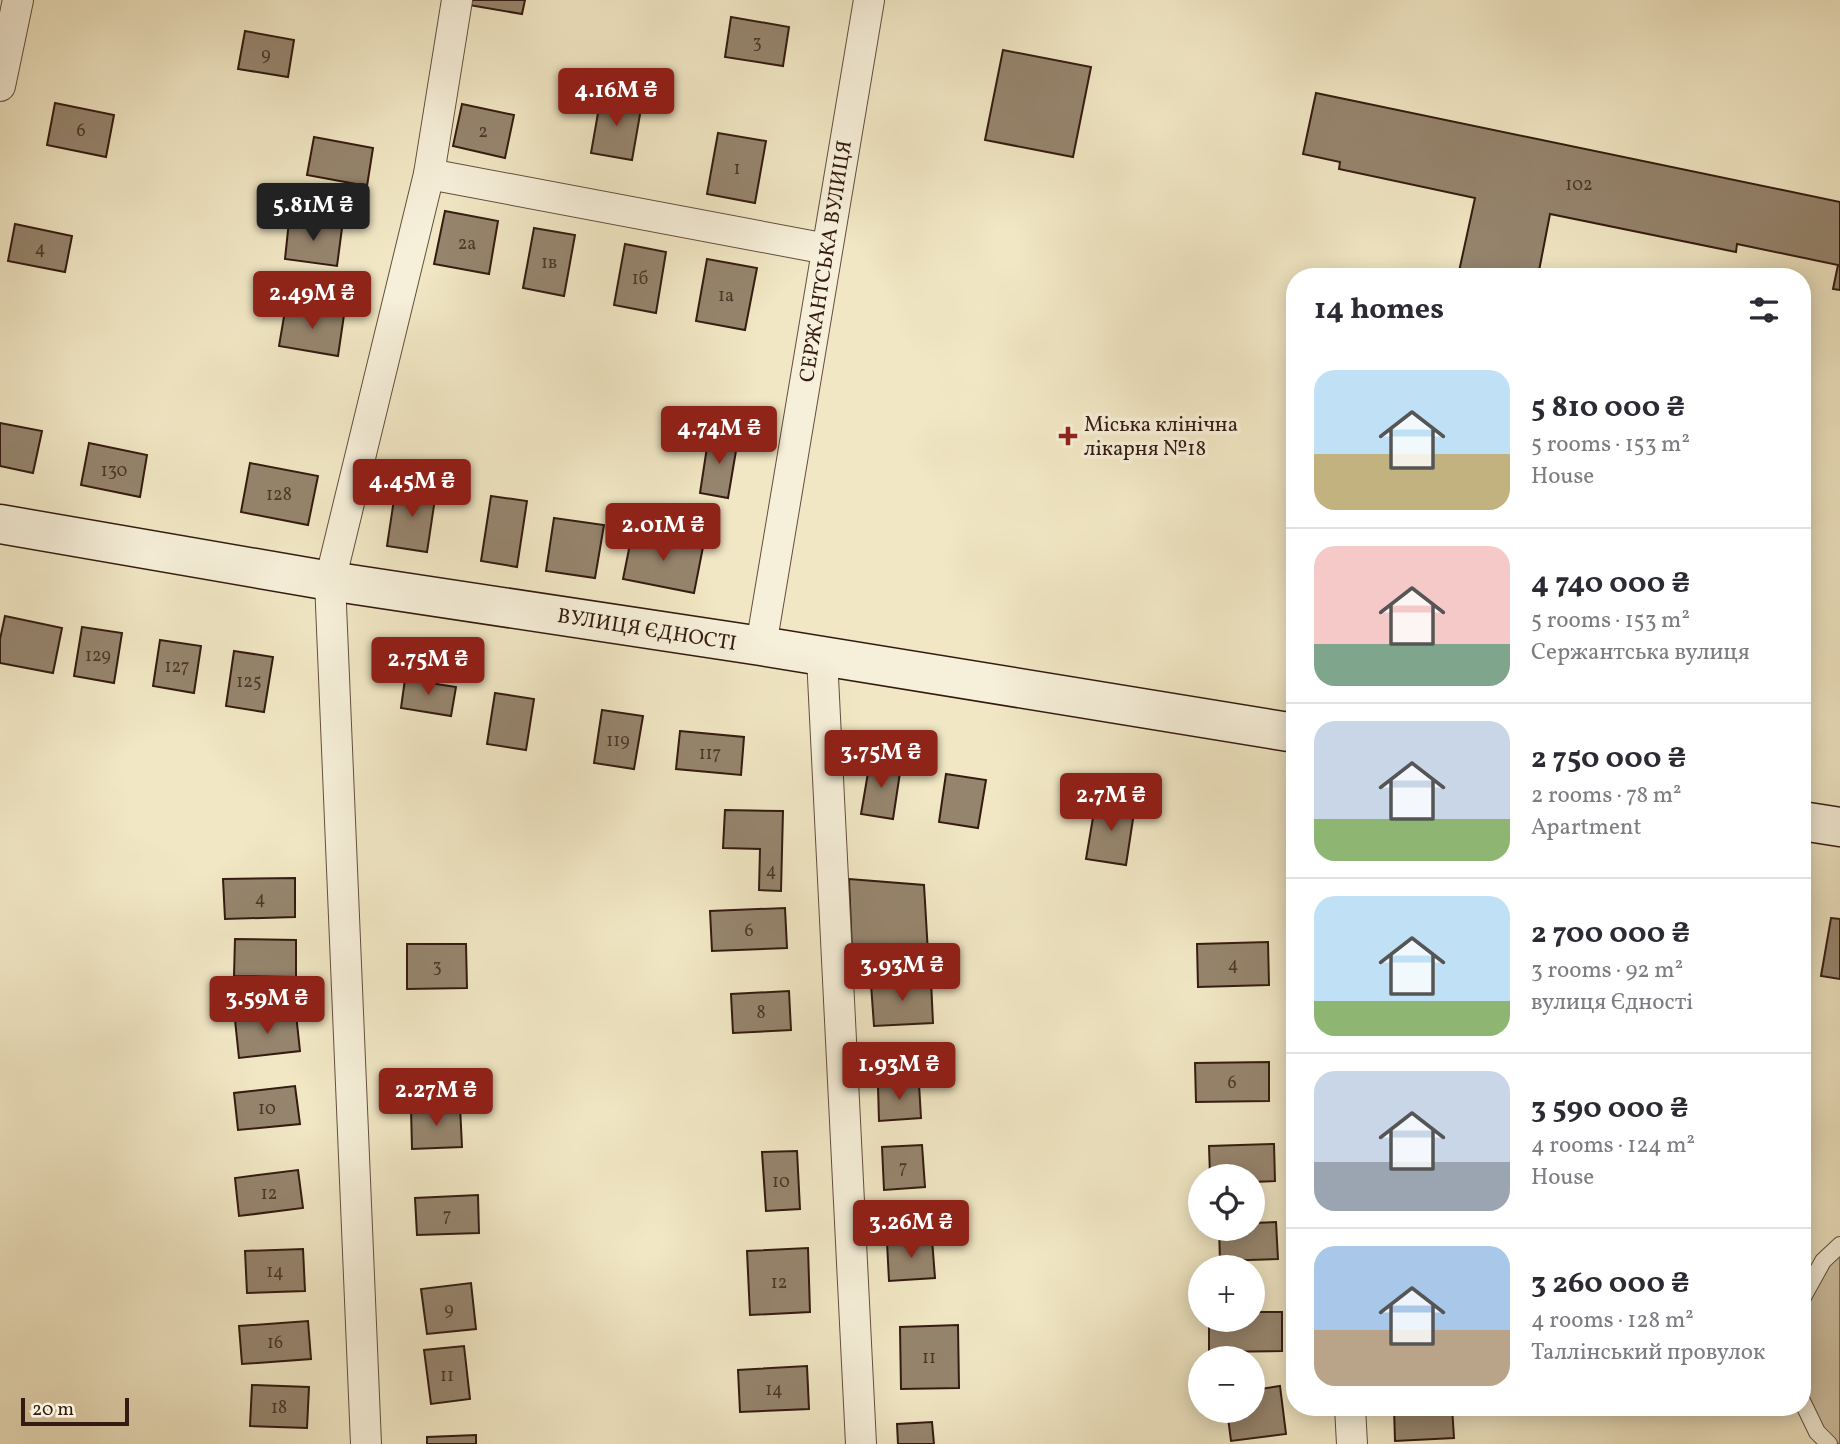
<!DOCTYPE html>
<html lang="en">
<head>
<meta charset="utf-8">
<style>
	:root { --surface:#fff; --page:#f7f7f7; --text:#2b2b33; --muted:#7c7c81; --line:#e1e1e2; --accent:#8f2418 }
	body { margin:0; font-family:Vollkorn,serif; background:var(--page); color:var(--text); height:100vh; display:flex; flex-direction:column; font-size:26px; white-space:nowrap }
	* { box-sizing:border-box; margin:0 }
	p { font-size:23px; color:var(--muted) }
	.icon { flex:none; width:38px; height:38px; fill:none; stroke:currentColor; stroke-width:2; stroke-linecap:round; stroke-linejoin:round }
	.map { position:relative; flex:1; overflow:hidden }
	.side { position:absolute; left:1286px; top:268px; width:525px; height:1148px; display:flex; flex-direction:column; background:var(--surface); border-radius:28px; box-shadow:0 4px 18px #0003 }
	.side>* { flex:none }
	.fabs { position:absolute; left:1188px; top:1164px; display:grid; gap:14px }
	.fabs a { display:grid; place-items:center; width:77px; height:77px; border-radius:50%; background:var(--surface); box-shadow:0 4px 18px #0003; font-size:35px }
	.scale { position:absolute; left:21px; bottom:18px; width:108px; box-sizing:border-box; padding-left:7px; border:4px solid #341b11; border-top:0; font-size:19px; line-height:24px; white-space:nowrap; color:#341b11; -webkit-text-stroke:5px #f6efd9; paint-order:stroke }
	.price { position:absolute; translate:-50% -60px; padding:0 16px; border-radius:7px; background:var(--accent); color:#fff; font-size:23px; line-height:46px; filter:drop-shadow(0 2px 4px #0008) }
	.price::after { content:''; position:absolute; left:50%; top:42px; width:21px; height:16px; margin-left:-10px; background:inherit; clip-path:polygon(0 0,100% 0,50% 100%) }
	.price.current { background:#222; color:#fff }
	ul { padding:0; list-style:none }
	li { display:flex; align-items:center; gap:21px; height:175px; padding:0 28px }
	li+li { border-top:2px solid var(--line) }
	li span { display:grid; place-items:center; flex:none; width:196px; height:140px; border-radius:21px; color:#555 }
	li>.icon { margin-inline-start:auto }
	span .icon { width:84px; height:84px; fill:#fffc; stroke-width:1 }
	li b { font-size:30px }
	h2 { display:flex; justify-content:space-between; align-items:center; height:84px; padding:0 28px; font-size:30px }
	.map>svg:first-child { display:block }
</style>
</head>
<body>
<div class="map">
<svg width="1840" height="1444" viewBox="0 0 1840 1444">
	<rect width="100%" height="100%" fill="#f1e7c4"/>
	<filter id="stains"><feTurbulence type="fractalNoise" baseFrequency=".00286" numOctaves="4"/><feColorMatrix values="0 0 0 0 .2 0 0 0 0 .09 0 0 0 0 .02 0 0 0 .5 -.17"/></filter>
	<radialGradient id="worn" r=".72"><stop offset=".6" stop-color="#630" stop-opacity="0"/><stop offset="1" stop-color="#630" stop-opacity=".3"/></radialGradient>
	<polygon fill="#d1c4a6" stroke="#82705c" stroke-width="2" points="1840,1245 1840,1444 1829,1444 1803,1401 1802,1299"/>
	<g fill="#96856e" stroke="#341b11" stroke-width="2">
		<polygon points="470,0 525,0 522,14 469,5"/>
		<polygon points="731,17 789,27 783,66 725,57"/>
		<polygon points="245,31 294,40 288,77 238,69"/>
		<polygon points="1003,50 1091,67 1073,157 985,140"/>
		<polygon points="1316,93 1840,202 1840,290 1833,289 1838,265 1737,244 1736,252 1550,214 1538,276 1458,276 1475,198 1339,169 1340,162 1303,154"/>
		<polygon points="601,96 642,103 632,160 591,153"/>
		<polygon points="55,103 114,115 106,157 47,145"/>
		<polygon points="462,104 514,115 505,158 453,146"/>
		<polygon points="718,133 766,141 755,203 707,194"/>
		<polygon points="314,137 373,148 367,186 307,175"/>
		<polygon points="445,211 498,221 489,274 434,264"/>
		<polygon points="289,221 342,228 337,266 285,259"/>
		<polygon points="15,224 72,236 65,272 8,261"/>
		<polygon points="534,228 575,235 564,296 523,288"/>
		<polygon points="625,244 666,252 656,313 614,305"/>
		<polygon points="707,259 757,268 745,330 696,321"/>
		<polygon points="286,305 344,315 338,356 279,346"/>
		<polygon points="0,423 42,431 33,473 0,466"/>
		<polygon points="709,434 738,439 728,498 700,493"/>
		<polygon points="89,443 147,455 140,497 81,485"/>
		<polygon points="250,463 318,476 308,525 241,512"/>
		<polygon points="396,486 436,492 427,552 387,546"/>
		<polygon points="491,496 527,501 517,567 481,561"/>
		<polygon points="554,518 604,525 595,578 546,571"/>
		<polygon points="632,534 703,547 694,593 623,579"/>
		<polygon points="5,616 62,628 53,673 0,663 0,639"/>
		<polygon points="82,627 122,633 114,683 74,676"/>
		<polygon points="160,640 201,646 194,693 153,686"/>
		<polygon points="234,651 273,657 264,712 226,706"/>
		<polygon points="405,679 456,687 451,716 401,708"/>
		<polygon points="495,693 534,699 526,750 487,744"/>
		<polygon points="602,710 643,716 634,769 594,763"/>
		<polygon points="680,731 744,737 741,775 676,769"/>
		<polygon points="870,761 901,766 893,819 861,814"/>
		<polygon points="946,774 986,780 978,828 939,822"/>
		<polygon points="1096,800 1135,806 1126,865 1086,859"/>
		<polygon points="725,810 783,811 781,891 759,890 760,849 723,848"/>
		<polygon points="295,878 295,917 225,919 223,879"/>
		<polygon points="849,879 924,885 928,953 852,952"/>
		<polygon points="785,908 787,948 712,951 710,911"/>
		<polygon points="1831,918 1840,919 1840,979 1821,976"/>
		<polygon points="235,939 296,940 296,977 234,976"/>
		<polygon points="1268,942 1269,985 1198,987 1197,944"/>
		<polygon points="407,944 466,944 467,988 407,989"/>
		<polygon points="931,981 933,1023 874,1026 871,984"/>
		<polygon points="789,991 791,1030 733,1033 731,994"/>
		<polygon points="296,1014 300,1051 239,1058 235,1020"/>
		<polygon points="1269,1062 1269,1101 1196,1102 1195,1063"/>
		<polygon points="919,1084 921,1118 879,1121 878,1086"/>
		<polygon points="295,1086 300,1124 238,1130 234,1093"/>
		<polygon points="460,1106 462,1147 412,1149 411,1108"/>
		<polygon points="1274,1144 1275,1181 1253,1182 1253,1176 1210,1176 1209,1146"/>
		<polygon points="922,1145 925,1187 884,1190 882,1147"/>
		<polygon points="797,1151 800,1209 766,1211 762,1152"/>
		<polygon points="298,1170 303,1208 239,1216 235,1178"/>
		<polygon points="478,1195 479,1233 417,1235 415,1198"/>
		<polygon points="1276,1222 1278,1259 1220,1261 1219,1228 1253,1228 1253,1223"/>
		<polygon points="932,1239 935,1278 889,1281 887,1242"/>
		<polygon points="808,1248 810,1312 750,1315 747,1251"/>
		<polygon points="303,1249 305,1291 247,1293 245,1251"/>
		<polygon points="471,1283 476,1329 427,1334 421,1289"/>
		<polygon points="1253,1312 1282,1312 1282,1351 1209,1352 1209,1320 1253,1320"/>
		<polygon points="308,1321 311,1359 242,1364 239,1326"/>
		<polygon points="958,1325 959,1388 901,1389 900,1327"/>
		<polygon points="464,1346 470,1399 431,1404 424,1350"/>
		<polygon points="807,1366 809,1409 740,1412 738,1370"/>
		<polygon points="252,1385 309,1387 307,1428 250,1426"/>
		<polygon points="1280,1386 1286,1434 1231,1441 1227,1410 1253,1410 1253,1390"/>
		<polygon points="1394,1407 1452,1407 1454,1438 1395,1441"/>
		<polygon points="932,1422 934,1444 898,1444 897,1424"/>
		<polygon points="476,1435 476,1444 427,1444 427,1437"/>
	</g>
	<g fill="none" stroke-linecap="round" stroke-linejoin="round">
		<g stroke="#634e3e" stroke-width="18">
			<g id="service">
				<polyline points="1802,1299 1823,1261 1840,1245"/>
				<polyline points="1802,1401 1817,1432 1829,1444"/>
			</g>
		</g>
		<g stroke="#634e3e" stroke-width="32">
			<g id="minor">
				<polyline points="0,86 18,0"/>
				<polyline points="429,174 827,249"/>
				<polyline points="761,646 869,0"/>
				<polyline points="822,657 861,1444"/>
				<polyline points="1350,1407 1352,1444"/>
				<polyline points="366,1444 330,581 429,174 457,0"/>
			</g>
		</g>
		<g stroke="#341b11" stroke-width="41">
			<g id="secondary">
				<polyline points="0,524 330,581 761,646 1295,733"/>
				<polyline points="1802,821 1840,827"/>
			</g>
		</g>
		<use href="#service" stroke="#f6efd9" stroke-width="16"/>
		<use href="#minor" stroke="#f6efd9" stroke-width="30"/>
		<use href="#secondary" stroke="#f6efd9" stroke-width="38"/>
	</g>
	<path fill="#8f2418" stroke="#f6efd9" stroke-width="2.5" d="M1064.5 425.5h7v7h7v7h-7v7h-7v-7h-7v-7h7z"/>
	<g text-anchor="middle" stroke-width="7" stroke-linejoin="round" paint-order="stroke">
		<g font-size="18" fill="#4c3628">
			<text x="757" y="48">3</text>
			<text x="266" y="60">9</text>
			<text x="81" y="136">6</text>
			<text x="483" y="137">2</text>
			<text x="737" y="174">1</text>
			<text x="1579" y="190">102</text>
			<text x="467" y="249">2а</text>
			<text x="40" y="254">4</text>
			<text x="549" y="268">1в</text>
			<text x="640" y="284">1б</text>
			<text x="726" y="301">1а</text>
			<text x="114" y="476">130</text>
			<text x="279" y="500">128</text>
			<text x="98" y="661">129</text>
			<text x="177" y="672">127</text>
			<text x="249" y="687">125</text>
			<text x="618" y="746">119</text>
			<text x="710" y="759">117</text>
			<text x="771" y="876">4</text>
			<text x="260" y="904">4</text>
			<text x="749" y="936">6</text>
			<text x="1233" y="970">4</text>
			<text x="437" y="972">3</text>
			<text x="761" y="1018">8</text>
			<text x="1232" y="1088">6</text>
			<text x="267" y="1114">10</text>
			<text x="903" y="1173">7</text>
			<text x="781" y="1187">10</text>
			<text x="269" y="1199">12</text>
			<text x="447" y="1221">7</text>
			<text x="275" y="1277">14</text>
			<text x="779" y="1288">12</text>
			<text x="449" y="1315">9</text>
			<text x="275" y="1348">16</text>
			<text x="929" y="1363">11</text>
			<text x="447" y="1381">11</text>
			<text x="774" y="1395">14</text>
			<text x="279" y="1413">18</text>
		</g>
		<g font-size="21" fill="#341b11" stroke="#f6efd9">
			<text transform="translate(825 261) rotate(-81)" y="7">СЕРЖАНТСЬКА ВУЛИЦЯ</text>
			<text transform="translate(647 629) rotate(9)" y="7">ВУЛИЦЯ ЄДНОСТІ</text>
		</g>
		<g font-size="21" fill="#341b11" stroke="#f6efd9" text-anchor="start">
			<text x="1084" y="431">Міська клінічна<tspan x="1084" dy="24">лікарня №18</tspan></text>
		</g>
	</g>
	<rect width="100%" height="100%" filter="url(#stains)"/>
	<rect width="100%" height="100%" fill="url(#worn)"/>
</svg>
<div class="fabs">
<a><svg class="icon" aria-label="locate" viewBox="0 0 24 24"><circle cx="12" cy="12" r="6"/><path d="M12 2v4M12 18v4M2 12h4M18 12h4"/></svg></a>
<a>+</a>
<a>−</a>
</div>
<div class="scale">20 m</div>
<b class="price" style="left:616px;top:128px">4.16M ₴</b>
<b class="price current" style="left:313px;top:243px">5.81M ₴</b>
<b class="price" style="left:312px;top:331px">2.49M ₴</b>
<b class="price" style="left:719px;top:466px">4.74M ₴</b>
<b class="price" style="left:412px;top:519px">4.45M ₴</b>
<b class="price" style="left:663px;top:563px">2.01M ₴</b>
<b class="price" style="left:428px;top:697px">2.75M ₴</b>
<b class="price" style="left:881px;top:790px">3.75M ₴</b>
<b class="price" style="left:1111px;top:833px">2.7M ₴</b>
<b class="price" style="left:902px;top:1003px">3.93M ₴</b>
<b class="price" style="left:267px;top:1036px">3.59M ₴</b>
<b class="price" style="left:899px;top:1102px">1.93M ₴</b>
<b class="price" style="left:436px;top:1128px">2.27M ₴</b>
<b class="price" style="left:911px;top:1260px">3.26M ₴</b>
<section class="side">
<h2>14 homes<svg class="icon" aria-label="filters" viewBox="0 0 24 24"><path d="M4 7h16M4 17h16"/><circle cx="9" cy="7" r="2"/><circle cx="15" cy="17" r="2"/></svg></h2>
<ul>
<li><span style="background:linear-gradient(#bfe0f5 60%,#c2b280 0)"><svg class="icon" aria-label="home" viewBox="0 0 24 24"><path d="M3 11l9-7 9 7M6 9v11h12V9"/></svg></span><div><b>5 810 000 ₴</b><p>5 rooms · 153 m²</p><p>House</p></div></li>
<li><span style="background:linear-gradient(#f6c9c9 70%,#7fa58c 0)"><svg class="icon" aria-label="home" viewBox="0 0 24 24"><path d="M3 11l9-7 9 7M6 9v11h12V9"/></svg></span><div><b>4 740 000 ₴</b><p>5 rooms · 153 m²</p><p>Сержантська вулиця</p></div></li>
<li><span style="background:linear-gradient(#c9d6e8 70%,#8fb573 0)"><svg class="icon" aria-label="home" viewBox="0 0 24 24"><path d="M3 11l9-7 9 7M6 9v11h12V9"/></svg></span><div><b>2 750 000 ₴</b><p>2 rooms · 78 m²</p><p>Apartment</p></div></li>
<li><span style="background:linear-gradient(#bfe0f5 75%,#8fb573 0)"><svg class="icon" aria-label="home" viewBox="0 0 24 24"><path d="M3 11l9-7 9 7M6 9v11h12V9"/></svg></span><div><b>2 700 000 ₴</b><p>3 rooms · 92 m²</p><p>вулиця Єдності</p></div></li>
<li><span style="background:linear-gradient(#c9d6e8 65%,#9aa5b1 0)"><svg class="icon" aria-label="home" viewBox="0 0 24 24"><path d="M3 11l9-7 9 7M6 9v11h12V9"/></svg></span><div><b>3 590 000 ₴</b><p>4 rooms · 124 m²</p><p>House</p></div></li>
<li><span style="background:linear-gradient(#a9c7e8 60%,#b9a48a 0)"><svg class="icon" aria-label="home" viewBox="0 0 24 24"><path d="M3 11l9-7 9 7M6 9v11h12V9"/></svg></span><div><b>3 260 000 ₴</b><p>4 rooms · 128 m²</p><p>Таллінський провулок</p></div></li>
</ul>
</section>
</div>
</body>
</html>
